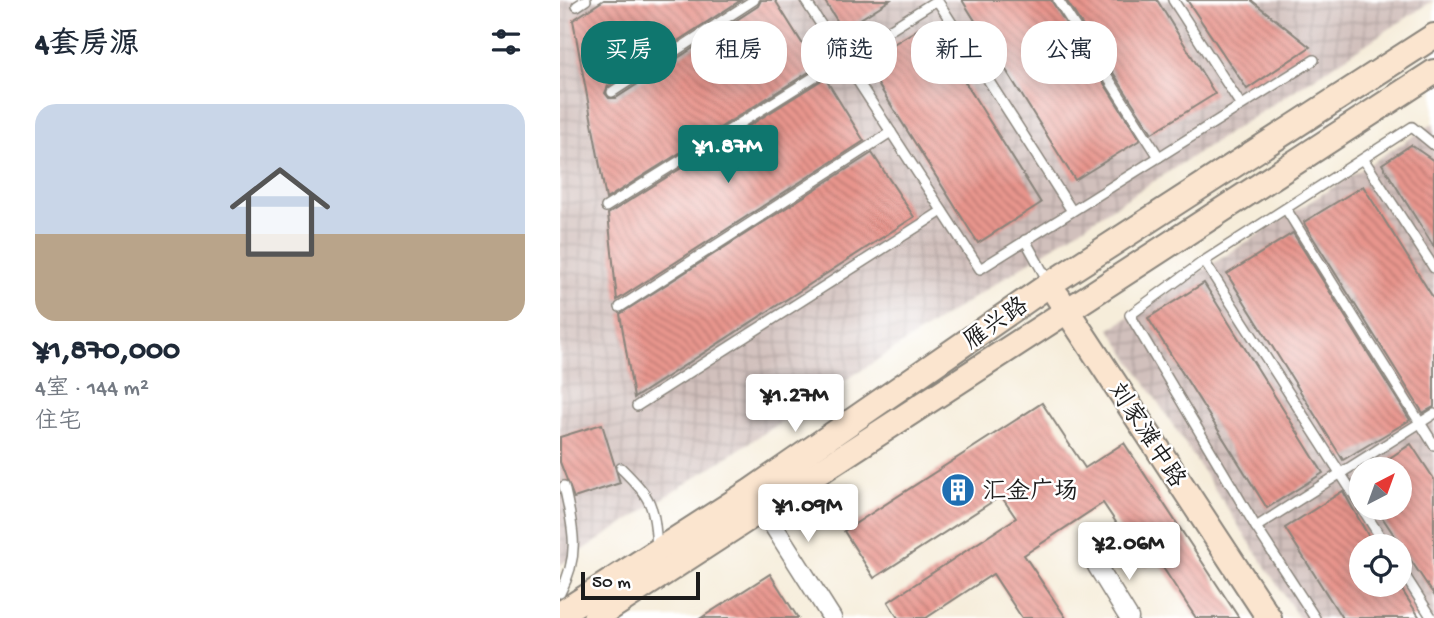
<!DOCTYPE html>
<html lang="zh">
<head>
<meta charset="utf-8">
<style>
	:root { --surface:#fff; --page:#f6f6f7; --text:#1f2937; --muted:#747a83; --line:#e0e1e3; --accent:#0f766e }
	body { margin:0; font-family:"Gochi Hand","LXGW WenKai TC",sans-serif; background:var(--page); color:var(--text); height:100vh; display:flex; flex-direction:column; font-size:26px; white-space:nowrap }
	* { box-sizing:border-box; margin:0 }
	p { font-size:23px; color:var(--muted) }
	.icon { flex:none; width:38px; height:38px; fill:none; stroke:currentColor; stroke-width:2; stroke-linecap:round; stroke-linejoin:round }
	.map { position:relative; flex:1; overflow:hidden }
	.side { display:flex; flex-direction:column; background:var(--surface); width:560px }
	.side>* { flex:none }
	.hud { position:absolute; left:21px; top:21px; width:665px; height:63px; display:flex; gap:14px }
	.needle { width:46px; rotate:41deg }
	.fabs { position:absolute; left:789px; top:457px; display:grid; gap:14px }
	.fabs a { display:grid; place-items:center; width:63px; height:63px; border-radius:50%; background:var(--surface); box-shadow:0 4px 18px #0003; font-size:35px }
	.scale { position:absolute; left:21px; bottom:18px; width:119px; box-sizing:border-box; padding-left:7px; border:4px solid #1c1c1c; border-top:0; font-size:19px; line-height:24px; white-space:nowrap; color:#1c1c1c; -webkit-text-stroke:5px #fff; paint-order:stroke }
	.price { position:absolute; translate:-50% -60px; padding:0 16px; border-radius:7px; background:#fff; color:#222; font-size:23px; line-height:46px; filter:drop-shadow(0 2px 4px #0008) }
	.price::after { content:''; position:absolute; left:50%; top:42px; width:21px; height:16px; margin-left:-10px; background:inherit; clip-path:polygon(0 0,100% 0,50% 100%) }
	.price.active { background:var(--accent); color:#fff }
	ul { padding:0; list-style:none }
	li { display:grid; align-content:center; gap:14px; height:371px; padding:0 35px }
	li+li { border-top:2px solid var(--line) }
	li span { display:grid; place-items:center; height:217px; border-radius:21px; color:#555 }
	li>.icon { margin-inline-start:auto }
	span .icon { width:126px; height:126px; fill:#fffc; stroke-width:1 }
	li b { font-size:30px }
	h2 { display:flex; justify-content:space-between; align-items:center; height:84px; padding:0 35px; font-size:30px }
	.chip { padding:0 24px; border-radius:28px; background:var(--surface); box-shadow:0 4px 18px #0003; font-size:24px; line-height:63px }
	.chip.active { background:var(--accent); color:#fff }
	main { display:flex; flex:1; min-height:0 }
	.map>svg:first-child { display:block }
</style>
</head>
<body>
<main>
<section class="side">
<h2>4套房源<svg class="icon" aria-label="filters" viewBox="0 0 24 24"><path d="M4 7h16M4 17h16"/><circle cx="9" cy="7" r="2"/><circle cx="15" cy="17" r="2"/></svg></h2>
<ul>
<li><span style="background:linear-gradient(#c9d6e8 60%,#b9a48a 0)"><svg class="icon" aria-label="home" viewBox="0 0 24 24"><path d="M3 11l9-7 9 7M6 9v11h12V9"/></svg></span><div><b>¥1,870,000</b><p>4室 · 144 m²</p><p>住宅</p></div></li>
</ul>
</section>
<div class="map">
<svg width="874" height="618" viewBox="0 0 874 618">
	<defs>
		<pattern id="industrial-grid" width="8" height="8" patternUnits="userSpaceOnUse" patternTransform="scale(1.75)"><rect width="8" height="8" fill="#d1c0bc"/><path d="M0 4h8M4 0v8" fill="none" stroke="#b3a4a1"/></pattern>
		<pattern id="building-back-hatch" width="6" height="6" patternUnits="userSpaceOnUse" patternTransform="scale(1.75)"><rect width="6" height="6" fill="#e8958d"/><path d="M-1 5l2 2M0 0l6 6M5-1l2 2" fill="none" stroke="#bb7972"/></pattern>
	</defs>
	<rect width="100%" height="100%" fill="#fff"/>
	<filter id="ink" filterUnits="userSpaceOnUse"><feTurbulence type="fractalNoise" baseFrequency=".0143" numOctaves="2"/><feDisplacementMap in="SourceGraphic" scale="14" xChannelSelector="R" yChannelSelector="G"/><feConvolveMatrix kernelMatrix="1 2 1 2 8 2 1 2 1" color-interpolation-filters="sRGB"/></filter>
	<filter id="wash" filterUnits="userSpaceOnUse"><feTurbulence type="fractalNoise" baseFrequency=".00686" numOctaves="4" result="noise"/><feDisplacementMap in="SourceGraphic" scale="28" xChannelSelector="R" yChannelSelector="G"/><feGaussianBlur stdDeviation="1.57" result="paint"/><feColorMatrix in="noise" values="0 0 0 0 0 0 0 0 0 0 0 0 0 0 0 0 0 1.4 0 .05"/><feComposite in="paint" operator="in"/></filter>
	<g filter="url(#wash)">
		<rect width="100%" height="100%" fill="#f6edda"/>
		<g fill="url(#industrial-grid)" fill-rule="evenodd">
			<polygon points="0,0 874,0 0,565"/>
			<path d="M 874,123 L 874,618 L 739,618 L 550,329 ZM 802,469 L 840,469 L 840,508 L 802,508 ZM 802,546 L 840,546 L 840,584 L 802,584 Z"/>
		</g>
		<g id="blocks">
			<g fill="url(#building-back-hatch)">
				<polygon points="44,0 181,0 48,86 45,93 49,98 56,98 198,6 201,0 215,0 257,67 46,199 13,20"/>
				<polygon points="264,0 330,0 283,30"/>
				<polygon points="402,0 491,0 580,140 515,180"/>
				<polygon points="506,0 597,0 655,94 592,133"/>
				<polygon points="627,0 691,0 750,47 687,89"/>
				<polygon points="368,23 481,203 418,243 304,62"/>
				<polygon points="265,78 304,141 57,300 48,214"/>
				<polygon points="851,145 874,161 874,247 822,164"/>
				<polygon points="312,153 354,217 74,398 60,314"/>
				<polygon points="803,186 874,299 874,407 863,413 745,225 744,222"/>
				<polygon points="733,233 850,420 783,460 667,274"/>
				<polygon points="644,283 763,473 707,508 588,318"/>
				<polygon points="482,403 525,468 564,443 679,618 636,618 598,560 586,567 543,503 464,555 506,618 462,618 433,574 366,618 338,618 328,602 456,518 441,496 314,578 284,531"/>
				<polygon points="42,424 60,483 14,498 0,462 0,437"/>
				<polygon points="851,444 874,479 874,595 816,508 840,508 840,469 813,469"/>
				<polygon points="783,491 814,546 802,546 802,584 838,584 860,618 782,618 725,528"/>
				<polygon points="210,574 238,618 141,618"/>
			</g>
		</g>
	</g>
	<g filter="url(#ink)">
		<use href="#blocks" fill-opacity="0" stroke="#89847b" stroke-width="2"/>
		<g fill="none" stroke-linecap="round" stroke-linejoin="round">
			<g stroke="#89847b" stroke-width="12">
				<g id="lane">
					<polyline points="245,0 420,269 754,60"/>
					<polyline points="377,0 512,211"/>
					<polyline points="498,0 599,157"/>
					<polyline points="613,0 681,105"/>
					<polyline points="17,6 26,0"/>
					<polyline points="52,92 194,0"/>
					<polyline points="804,160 874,268"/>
					<polyline points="46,207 377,0"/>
					<polyline points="726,209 874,445"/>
					<polyline points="465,240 489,283"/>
					<polyline points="644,261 802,507"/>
					<polyline points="60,307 331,132"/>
					<polyline points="77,406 382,211"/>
					<path d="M 61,468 C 92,499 94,504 97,548"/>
					<polyline points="802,508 826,546"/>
					<polyline points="696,527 874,414"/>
					<polyline points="840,568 872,618"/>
					<path d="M 0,593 C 21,555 13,527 4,486"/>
					<polyline points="755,618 696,527 570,315 644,261 852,127 874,145"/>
				</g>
			</g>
			<g stroke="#89847b" stroke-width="21">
				<g id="street">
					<polyline points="197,500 272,618"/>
					<polyline points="537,566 569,618"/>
				</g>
			</g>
			<g stroke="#89847b" stroke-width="28">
				<g id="secondary">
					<polyline points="498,297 709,618"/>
					<polyline points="0,614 191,491 490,284 874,36"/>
					<polyline points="35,618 874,72"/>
				</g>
			</g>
			<use href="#lane" stroke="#fff" stroke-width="9"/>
			<use href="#street" stroke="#fff" stroke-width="18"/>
			<use href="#secondary" stroke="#fbe5cf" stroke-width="24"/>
		</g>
	</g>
	<defs>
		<g id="building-disc" transform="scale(1.75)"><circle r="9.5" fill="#1f6fb2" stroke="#fff"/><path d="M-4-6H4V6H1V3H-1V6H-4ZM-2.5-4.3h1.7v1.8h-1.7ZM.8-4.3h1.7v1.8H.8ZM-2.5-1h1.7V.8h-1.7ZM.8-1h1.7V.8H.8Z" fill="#fff"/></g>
	</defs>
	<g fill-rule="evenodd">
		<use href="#building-disc" x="398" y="490"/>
	</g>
	<g text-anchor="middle" stroke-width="5" stroke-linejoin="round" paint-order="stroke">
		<g font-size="24" fill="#1c1c1c" stroke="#fff">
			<text transform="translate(435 322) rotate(-35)" y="8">雁兴路</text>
			<text transform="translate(588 434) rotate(57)" y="8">刘家滩中路</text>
		</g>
		<g font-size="24" fill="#1c1c1c" stroke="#fff" text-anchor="start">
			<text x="422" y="498">汇金广场</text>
		</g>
	</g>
</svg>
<div class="fabs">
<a><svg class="needle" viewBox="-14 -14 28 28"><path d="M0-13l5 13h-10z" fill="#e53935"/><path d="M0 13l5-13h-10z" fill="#747a83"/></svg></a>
<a><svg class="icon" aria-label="locate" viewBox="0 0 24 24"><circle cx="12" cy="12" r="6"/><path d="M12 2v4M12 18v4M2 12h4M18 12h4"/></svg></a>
</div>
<div class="scale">50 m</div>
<b class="price active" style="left:168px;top:185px">¥1.87M</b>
<b class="price" style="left:235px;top:434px">¥1.27M</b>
<b class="price" style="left:248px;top:544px">¥1.09M</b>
<b class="price" style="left:569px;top:582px">¥2.06M</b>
<div class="hud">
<a class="chip active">买房</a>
<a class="chip">租房</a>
<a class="chip">筛选</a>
<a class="chip">新上</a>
<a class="chip">公寓</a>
</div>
</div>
</main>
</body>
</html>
